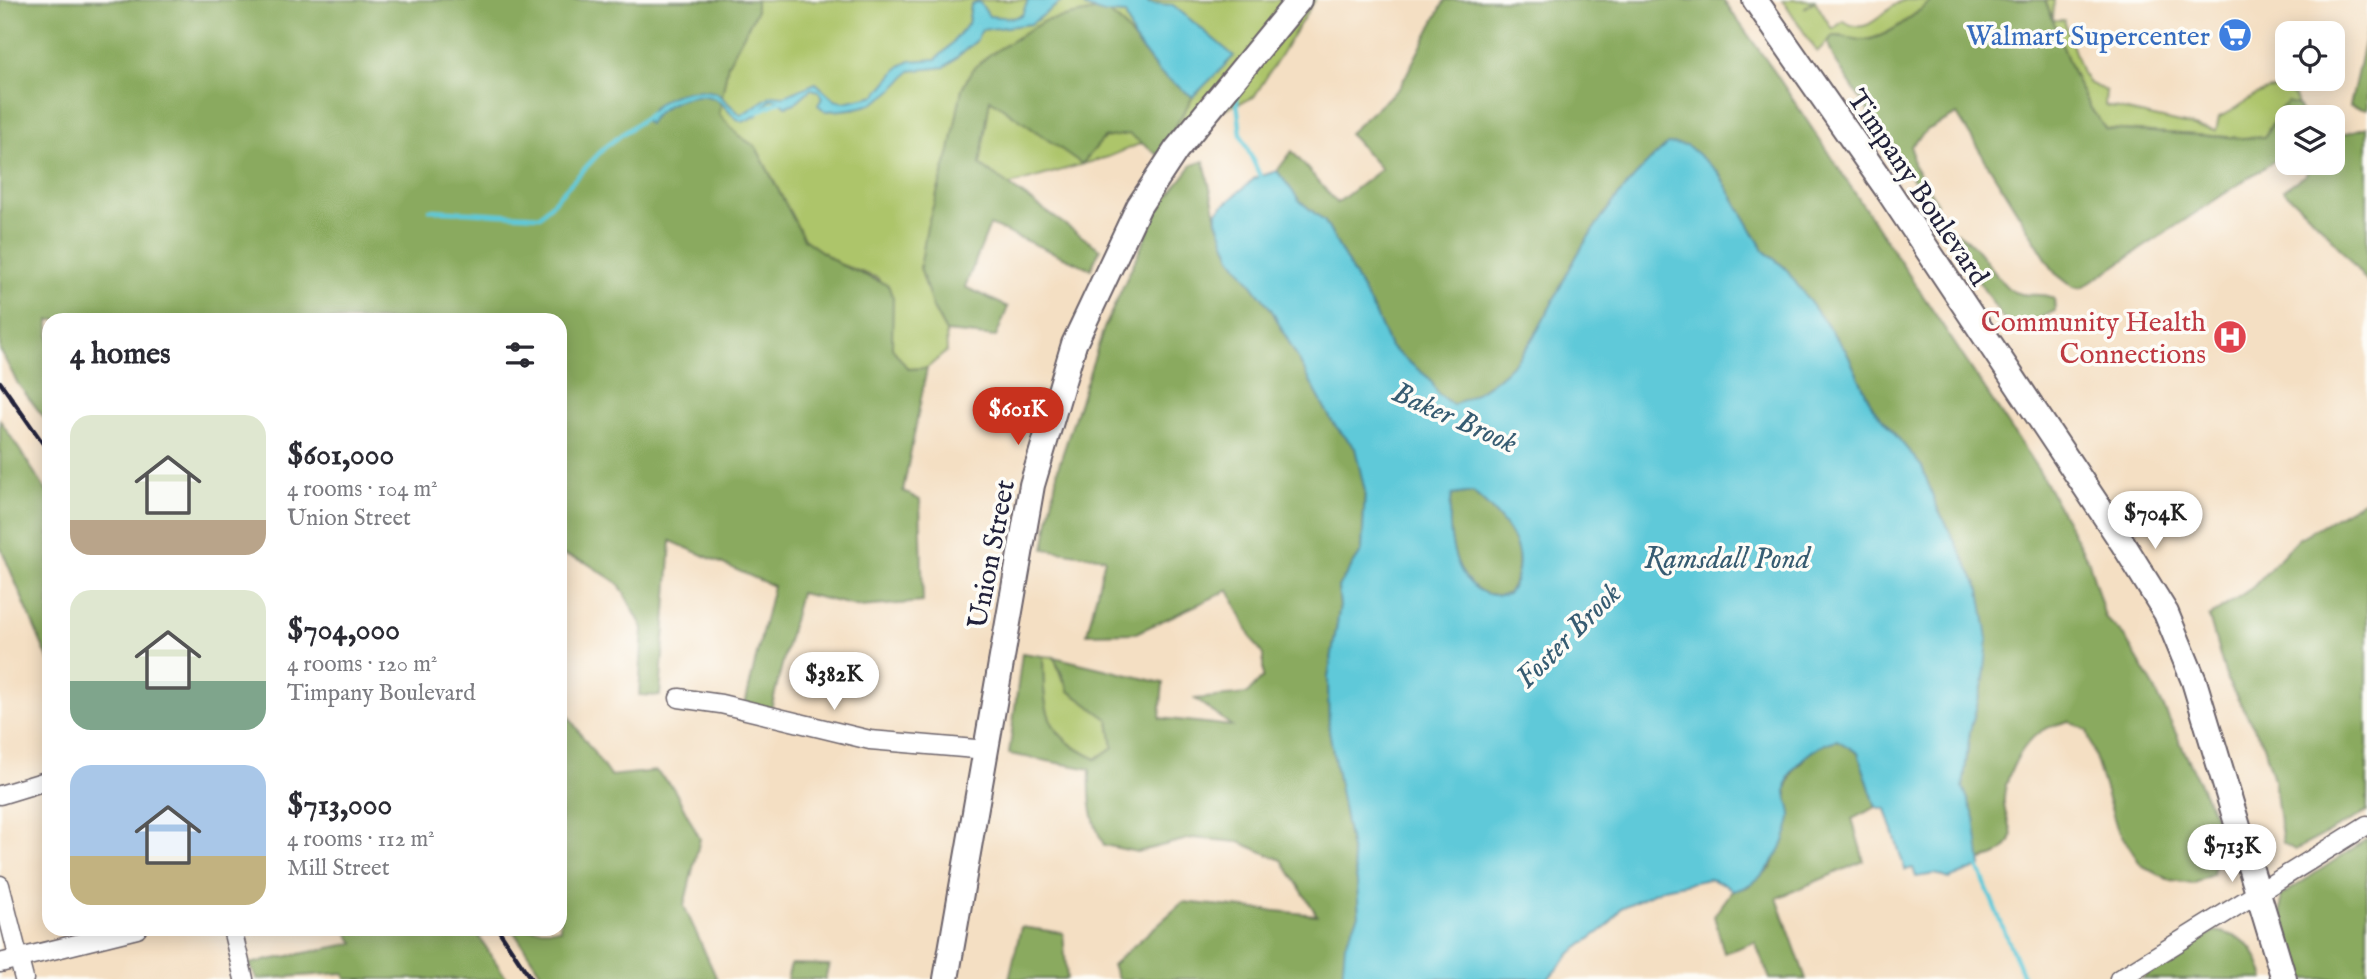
<!DOCTYPE html>
<html lang="en">
<head>
<meta charset="utf-8">
<style>
	:root { --surface:#fff; --page:#f2f2f3; --text:#2b2b33; --muted:#7c7c81; --accent:#c8321e }
	body { margin:0; font-family:"IM FELL English",serif; background:var(--page); color:var(--text); height:100vh; display:flex; flex-direction:column; font-size:26px; white-space:nowrap }
	* { box-sizing:border-box; margin:0 }
	p { font-size:23px; color:var(--muted) }
	.icon { flex:none; width:38px; height:38px; fill:none; stroke:currentColor; stroke-width:2; stroke-linecap:round; stroke-linejoin:round }
	.map { position:relative; flex:1; overflow:hidden }
	.panel { position:absolute; left:42px; top:313px; width:525px; height:623px; display:flex; flex-direction:column; background:var(--surface); border-radius:21px; box-shadow:0 4px 18px #0003 }
	.panel>* { flex:none }
	.controls { position:absolute; left:2275px; top:21px; display:grid; gap:14px }
	.controls a { display:grid; place-items:center; width:70px; height:70px; border-radius:14px; background:var(--surface); box-shadow:0 4px 18px #0003; font-size:35px }
	.price { position:absolute; translate:-50% -60px; padding:0 16px; border-radius:24px; background:#fff; color:#222; font-size:23px; line-height:46px; filter:drop-shadow(0 2px 4px #0008) }
	.price::after { content:''; position:absolute; left:50%; top:42px; width:21px; height:16px; margin-left:-10px; background:inherit; clip-path:polygon(0 0,100% 0,50% 100%) }
	.price.active { background:var(--accent); color:#fff }
	ul { padding:0; list-style:none }
	li { display:flex; align-items:center; gap:21px; height:175px; padding:0 28px }
	li span { display:grid; place-items:center; flex:none; width:196px; height:140px; border-radius:21px; color:#555 }
	li>.icon { margin-inline-start:auto }
	span .icon { width:84px; height:84px; fill:#fffc; stroke-width:1 }
	li b { font-size:30px }
	h2 { display:flex; justify-content:space-between; align-items:center; height:84px; padding:0 28px; font-size:30px }
	.map>svg:first-child { display:block }
</style>
</head>
<body>
<div class="map">
<svg width="2367" height="979" viewBox="0 0 2367 979">
	<rect width="100%" height="100%" fill="#fdfcf7"/>
	<filter id="ink" filterUnits="userSpaceOnUse"><feTurbulence type="fractalNoise" baseFrequency=".0143" numOctaves="2"/><feDisplacementMap in="SourceGraphic" scale="14" xChannelSelector="R" yChannelSelector="G"/><feConvolveMatrix kernelMatrix="1 2 1 2 8 2 1 2 1" color-interpolation-filters="sRGB"/></filter>
	<filter id="wash" filterUnits="userSpaceOnUse"><feTurbulence type="fractalNoise" baseFrequency=".00686" numOctaves="4" result="noise"/><feDisplacementMap in="SourceGraphic" scale="28" xChannelSelector="R" yChannelSelector="G"/><feGaussianBlur stdDeviation="1.57" result="paint"/><feColorMatrix in="noise" values="0 0 0 0 0 0 0 0 0 0 0 0 0 0 0 0 0 1.4 0 .05"/><feComposite in="paint" operator="in"/></filter>
	<g filter="url(#wash)">
		<rect width="100%" height="100%" fill="#f4dfc3"/>
		<g fill="#adc56a" stroke="#687452" stroke-width="2">
			<polygon points="0,0 1315,0 1254,97 1108,157 933,207 933,308 946,332 947,351 927,368 908,369 892,348 891,323 878,278 839,264 809,243 58,320"/>
			<path d="M 1783,0 L 1814,0 L 1804,8 L 1815,1 L 1832,29 L 1844,21 C 1870,39 1883,7 1904,0 C 1912,0 1925,0 1933,0 C 1913,15 1891,36 1865,40 C 1856,41 1844,35 1833,36 L 1817,52 Z"/>
			<path d="M 2045,0 L 2054,0 L 2053,20 L 2064,20 L 2082,73 L 2089,83 L 2106,91 L 2105,106 L 2216,131 L 2219,117 C 2249,107 2261,75 2295,96 L 2298,105 L 2288,103 C 2274,112 2274,124 2264,137 L 2242,138 L 2106,129 C 2074,91 2064,44 2045,0 Z"/>
			<path d="M 1043,656 L 1054,657 L 1062,679 L 1109,720 L 1113,747 L 1096,759 C 1043,734 1044,711 1043,656 Z"/>
		</g>
		<g fill="#8aaa5e" stroke="#56664c" stroke-width="2">
			<polygon points="0,0 756,0 756,12 728,64 719,114 738,135 756,147 804,239 839,264 888,285 893,297 892,348 908,369 927,368 903,491 920,500 923,602 860,607 800,593 771,709 745,705 773,586 671,541 660,696 639,695 643,628 619,584 585,562 560,554 560,320 49,320 49,424 18,384 0,350"/>
			<path d="M 1445,0 L 1723,0 L 1774,71 L 2039,471 L 2089,562 L 2105,617 L 2124,636 L 2154,687 L 2217,820 L 2217,854 L 2213,874 L 2193,884 L 2171,881 L 2141,865 L 2117,828 L 2087,731 L 2069,721 C 2060,724 2050,726 2043,730 C 2021,743 1999,785 2005,810 C 2007,821 2015,831 2010,842 C 2003,854 1992,858 1979,860 L 1975,818 L 1963,787 L 1970,731 L 1984,679 L 1980,590 L 1936,505 L 1922,467 L 1873,408 L 1846,351 L 1784,267 L 1764,251 L 1718,172 L 1668,144 C 1633,175 1607,207 1582,247 C 1540,317 1535,369 1453,405 L 1438,394 L 1430,379 L 1390,347 L 1375,313 L 1325,222 L 1300,201 L 1277,171 L 1292,151 L 1337,203 L 1381,169 L 1349,133 L 1400,87 Z"/>
			<path d="M 1933,0 L 2045,0 C 2064,44 2074,92 2106,129 L 2242,138 L 2264,137 C 2274,124 2274,112 2288,102 L 2298,105 L 2303,117 L 2287,117 L 2287,149 L 2277,159 L 2082,288 L 2073,287 L 2055,273 L 1957,114 L 1927,130 L 1911,146 L 1913,164 L 1937,203 L 1932,208 L 1834,59 L 1828,43 L 1832,36 C 1844,35 1855,41 1865,40 C 1890,37 1913,15 1933,0 Z"/>
			<polygon points="1104,9 1121,23 1159,72 1193,97 1158,155 1129,134 1104,138 1082,164 990,99 980,165 1100,249 1091,269 990,225 965,287 1008,307 996,337 946,332 933,308 920,268 927,226 950,151 962,88 973,69 989,55 1044,21"/>
			<polygon points="2367,29 2367,110 2350,106"/>
			<polygon points="2367,127 2367,282 2327,232 2283,190 2305,175 2314,163 2333,163 2333,137"/>
			<path d="M 1204,161 L 1217,220 L 1231,257 L 1271,309 L 1333,423 L 1355,447 L 1365,491 L 1362,551 L 1338,587 L 1340,606 L 1328,678 L 1329,730 L 1357,882 L 1359,915 L 1342,979 L 1118,979 L 1112,965 L 1183,902 L 1317,915 L 1282,860 L 1239,842 L 1192,838 L 1137,852 L 1104,845 C 1090,820 1089,797 1090,769 L 1009,754 L 1022,653 L 1043,656 C 1044,710 1043,734 1096,759 L 1113,747 L 1109,720 L 1069,691 L 1054,657 L 1163,683 L 1160,718 L 1232,726 L 1195,699 L 1247,694 L 1263,677 L 1263,655 L 1250,636 L 1229,590 L 1136,633 L 1087,634 L 1105,558 L 1044,549 L 1058,468 L 1104,328 L 1159,208 L 1192,165 Z"/>
			<path d="M 1956,232 C 1977,242 1991,272 2008,288 C 2022,300 2041,290 2054,299 L 2055,311 L 2021,327 L 2003,319 L 1951,239 L 1950,235 Z"/>
			<polygon points="0,420 49,495 49,661 0,546"/>
			<path d="M 1473,492 C 1504,520 1536,551 1508,594 C 1456,605 1444,533 1452,495 Z"/>
			<polygon points="2367,499 2367,812 2295,850 2283,843 2274,780 2264,745 2227,680 2209,617 2253,587 2298,539"/>
			<polygon points="560,704 610,776 656,771 674,789 700,839 684,906 717,979 545,979 512,929 560,929"/>
			<polygon points="1837,740 1858,753 1876,807 1852,819 1864,861 1777,898 1806,979 1770,979 1755,942 1724,953 1714,916 1732,891 1747,887 1772,867 1791,817 1786,789 1794,769 1818,744"/>
			<polygon points="2367,839 2367,979 2302,979 2281,911 2281,896"/>
			<polygon points="1021,927 1063,933 1067,979 1009,979"/>
			<polygon points="345,929 474,929 507,979 346,979 344,973 257,979 249,964 354,943"/>
			<path d="M 2215,931 C 2247,936 2256,948 2265,979 L 2141,979 Z"/>
			<polygon points="791,964 829,965 825,979 787,979"/>
		</g>
		<g fill="#5fc9d9" stroke="#40768a" stroke-width="2" fill-rule="evenodd">
			<path d="M 1028,0 L 1064,0 L 1031,24 L 982,30 L 976,41 L 945,67 L 910,71 C 884,104 866,110 825,111 L 818,105 L 822,98 L 819,91 L 811,89 L 795,103 L 786,106 L 779,100 L 771,99 L 756,116 L 743,122 C 730,118 725,102 713,98 C 692,90 659,105 649,124 L 645,121 C 654,96 693,85 717,93 L 741,115 L 772,95 L 784,96 L 816,83 L 835,100 L 844,102 L 876,95 L 900,66 L 910,61 L 936,59 L 946,50 L 968,24 L 971,5 L 979,1 L 989,16 L 1013,18 L 1022,15 Z"/>
			<polygon points="1082,0 1146,0 1149,3 1173,5 1234,56 1193,97 1159,72 1134,39 1125,14 1104,13 1085,7"/>
			<path d="M 1668,144 L 1687,145 L 1718,172 L 1764,251 L 1784,267 L 1846,351 L 1873,408 L 1922,467 L 1936,505 L 1980,590 L 1988,639 L 1984,679 L 1970,731 L 1963,787 L 1975,818 L 1981,866 L 1949,879 L 1936,874 L 1916,877 L 1913,868 L 1905,870 L 1886,809 L 1876,807 L 1858,753 L 1837,740 C 1816,745 1786,766 1786,791 C 1786,800 1792,809 1791,818 C 1785,849 1765,885 1732,891 L 1725,884 L 1709,879 L 1664,888 L 1621,908 L 1609,925 L 1571,953 L 1548,979 L 1342,979 L 1345,944 L 1359,915 L 1357,882 L 1329,730 L 1328,678 L 1340,606 L 1338,587 L 1362,551 L 1365,491 L 1355,448 L 1333,423 L 1271,309 L 1231,257 L 1217,220 L 1217,211 L 1255,178 L 1277,171 L 1300,201 L 1325,222 L 1375,313 L 1390,347 L 1430,379 L 1438,394 L 1453,405 C 1535,369 1540,317 1582,247 C 1607,207 1633,175 1668,144 ZM 1473,492 C 1504,519 1536,553 1508,594 C 1456,605 1444,533 1452,495 Z"/>
		</g>
		<g fill="none" stroke-linecap="round" stroke-linejoin="round">
			<g stroke="#5fc9d9" stroke-width="4.5">
				<polyline points="1236,95 1241,135 1262,180"/>
				<polyline points="757,112 784,99"/>
				<polyline points="430,210 540,216 606,146 650,114"/>
				<polyline points="1977,864 2024,979"/>
			</g>
		</g>
	</g>
	<g filter="url(#ink)">
		<g fill="none" stroke-linecap="round" stroke-linejoin="round">
			<g stroke="#6c646b" stroke-width="21">
				<g id="street">
					<polyline points="679,698 721,704 870,740 987,750"/>
					<polyline points="0,795 49,780"/>
					<polyline points="0,885 24,979"/>
					<polyline points="232,929 244,979"/>
					<polyline points="0,963 137,929"/>
					<polyline points="2119,979 2367,825"/>
				</g>
			</g>
			<g stroke="#6c646b" stroke-width="28">
				<g id="secondary">
					<polyline points="1755,0 1887,189 2122,542 2166,613 2194,681 2284,979"/>
					<polyline points="946,979 1032,485 1074,344 1139,206 1176,150 1299,0"/>
				</g>
			</g>
			<use href="#street" stroke="#fff" stroke-width="18"/>
			<use href="#secondary" stroke="#fff" stroke-width="24"/>
			<g stroke="#22223b" stroke-width="4.5">
				<polyline points="0,382 49,452"/>
				<polyline points="498,929 531,979"/>
			</g>
		</g>
	</g>
	<defs>
		<g id="supermarket-disc" transform="scale(1.75)"><circle r="9.5" fill="#3f7fe0" stroke="#fdfcf7"/><path d="M-6-5.5h2.5l.6 2H6L4.5 2H-2.5L-4.4-4H-6ZM-1.5 3.2a1.3 1.3 0 1 0 .1 0ZM3 3.2a1.3 1.3 0 1 0 .1 0Z" fill="#fff"/></g>
		<g id="hospital-disc" transform="scale(1.75)"><circle r="9.5" fill="#e0444e" stroke="#fdfcf7"/><path d="M-5-5h3v3.5h4V-5h3V5h-3V1.5h-4V5h-3Z" fill="#fff"/></g>
	</defs>
	<g fill-rule="evenodd">
		<use href="#supermarket-disc" x="2235" y="35"/>
		<use href="#hospital-disc" x="2230" y="337"/>
	</g>
	<g text-anchor="middle" stroke-width="7" stroke-linejoin="round" paint-order="stroke">
		<g font-size="28" fill="#366cbe" stroke="#fdfcf7" text-anchor="end">
			<text x="2210" y="45">Walmart Supercenter</text>
		</g>
		<g font-size="28" fill="#22223b" stroke="#fdfcf7">
			<text transform="translate(1919 187) rotate(56)" y="10">Timpany Boulevard</text>
			<text transform="translate(990 554) rotate(-79)" y="10">Union Street</text>
		</g>
		<g font-size="28" fill="#be3a42" stroke="#fdfcf7" text-anchor="end">
			<text x="2206" y="331">Community Health<tspan x="2206" dy="32">Connections</tspan></text>
		</g>
		<g font-size="30" font-style="italic" fill="#375c72" stroke="#fdfcf7">
			<text transform="translate(1455 417) rotate(24)" y="10">Baker Brook</text>
			<text x="1727" y="568">Ramsdall Pond</text>
			<text transform="translate(1568 635) rotate(-45)" y="10">Foster Brook</text>
		</g>
	</g>
</svg>
<div class="controls">
<a><svg class="icon" aria-label="locate" viewBox="0 0 24 24"><circle cx="12" cy="12" r="6"/><path d="M12 2v4M12 18v4M2 12h4M18 12h4"/></svg></a>
<a><svg class="icon" aria-label="layers" viewBox="0 0 24 24"><path d="M12 4l9 5-9 5-9-5zM3 14l9 5 9-5"/></svg></a>
</div>
<b class="price active" style="left:1018px;top:447px">$601K</b>
<b class="price" style="left:2155px;top:551px">$704K</b>
<b class="price" style="left:834px;top:712px">$382K</b>
<b class="price" style="left:2232px;top:884px">$713K</b>
<section class="panel">
<h2>4 homes<svg class="icon" aria-label="filters" viewBox="0 0 24 24"><path d="M4 7h16M4 17h16"/><circle cx="9" cy="7" r="2"/><circle cx="15" cy="17" r="2"/></svg></h2>
<ul>
<li><span style="background:linear-gradient(#dfe7d0 75%,#b9a48a 0)"><svg class="icon" aria-label="home" viewBox="0 0 24 24"><path d="M3 11l9-7 9 7M6 9v11h12V9"/></svg></span><div><b>$601,000</b><p>4 rooms · 104 m²</p><p>Union Street</p></div></li>
<li><span style="background:linear-gradient(#dfe7d0 65%,#7fa58c 0)"><svg class="icon" aria-label="home" viewBox="0 0 24 24"><path d="M3 11l9-7 9 7M6 9v11h12V9"/></svg></span><div><b>$704,000</b><p>4 rooms · 120 m²</p><p>Timpany Boulevard</p></div></li>
<li><span style="background:linear-gradient(#a9c7e8 65%,#c2b280 0)"><svg class="icon" aria-label="home" viewBox="0 0 24 24"><path d="M3 11l9-7 9 7M6 9v11h12V9"/></svg></span><div><b>$713,000</b><p>4 rooms · 112 m²</p><p>Mill Street</p></div></li>
</ul>
</section>
</div>
</body>
</html>
